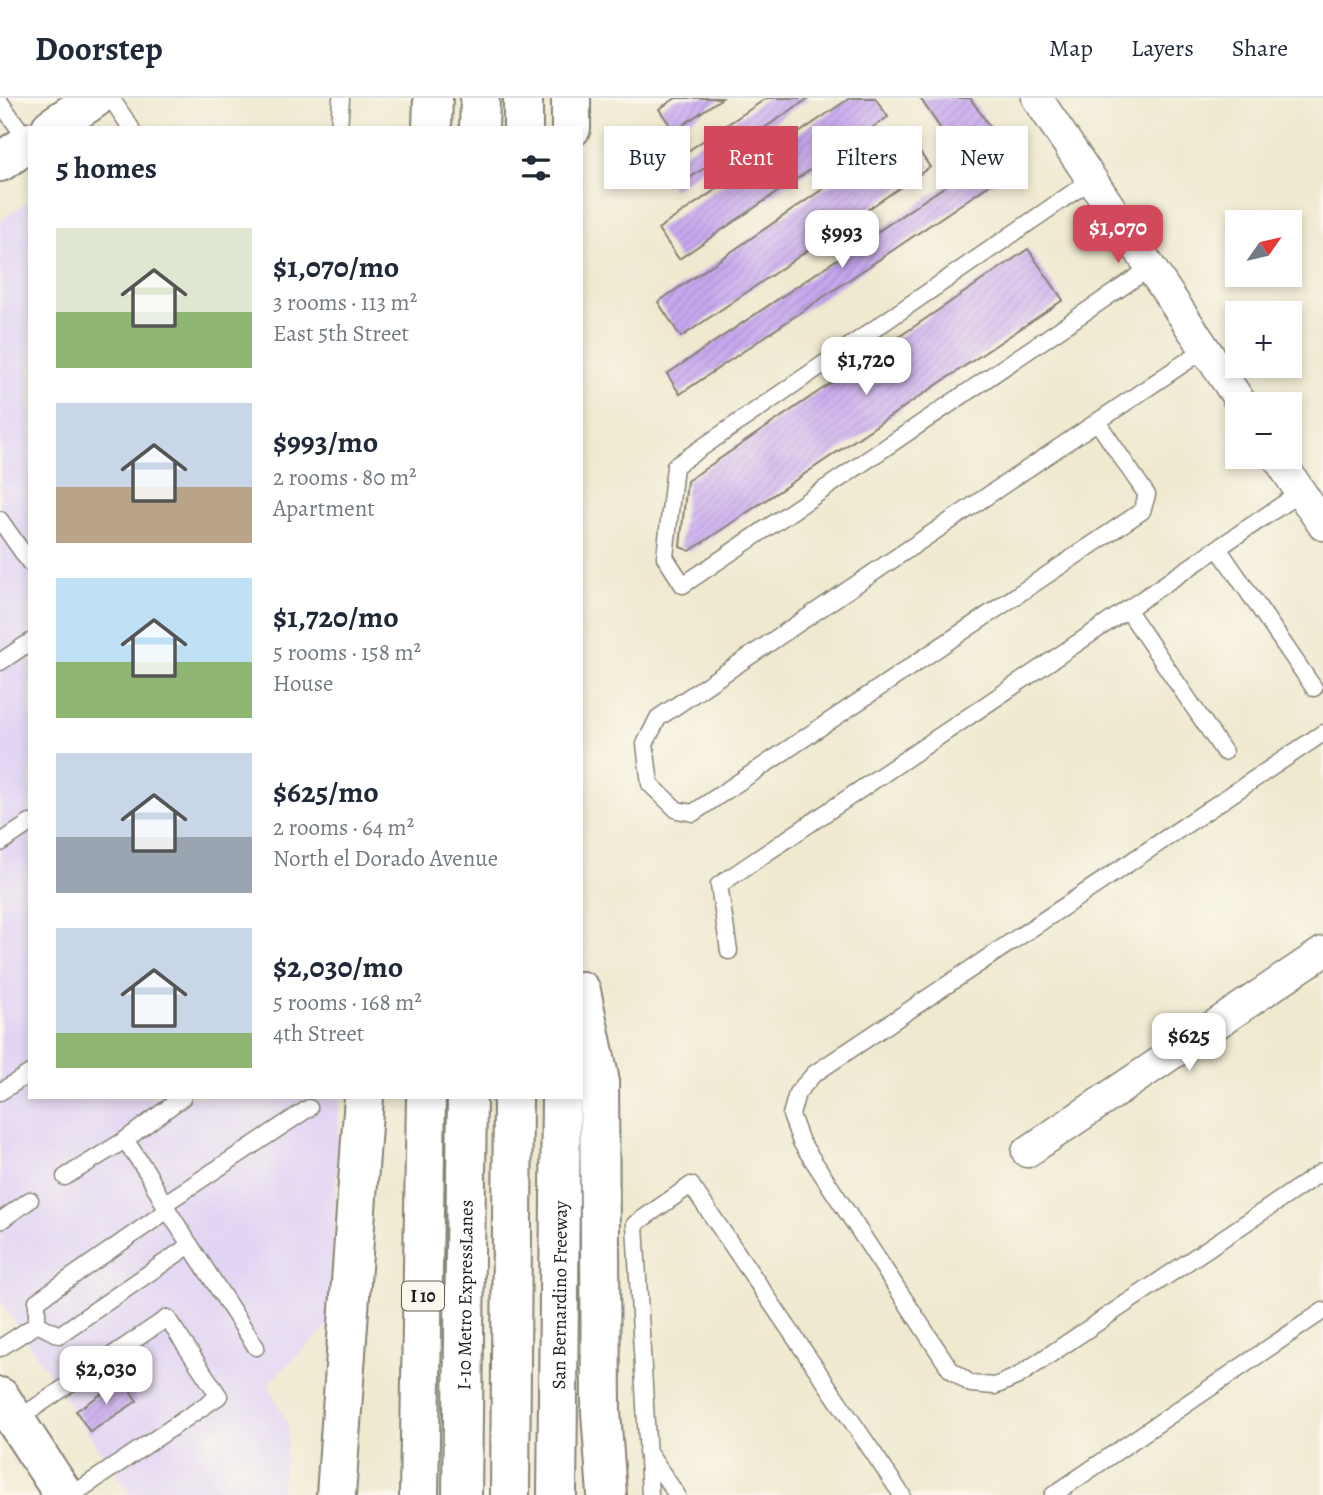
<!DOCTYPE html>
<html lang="en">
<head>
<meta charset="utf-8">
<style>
	:root { --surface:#fff; --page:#f2f2f3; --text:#1f2937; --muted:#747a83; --line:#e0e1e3; --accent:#d1495b }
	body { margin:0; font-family:Alegreya,serif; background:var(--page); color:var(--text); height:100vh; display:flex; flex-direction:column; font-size:26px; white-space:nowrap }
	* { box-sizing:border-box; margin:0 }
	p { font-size:23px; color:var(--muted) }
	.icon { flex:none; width:38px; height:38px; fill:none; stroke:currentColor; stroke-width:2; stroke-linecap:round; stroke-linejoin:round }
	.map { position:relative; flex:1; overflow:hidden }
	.details { position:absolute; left:28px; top:28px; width:555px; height:973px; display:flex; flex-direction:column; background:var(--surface); border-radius:0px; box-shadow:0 4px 10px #0003 }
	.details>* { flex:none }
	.hud { position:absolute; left:604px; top:28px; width:614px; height:63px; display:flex; gap:14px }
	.needle { width:46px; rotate:56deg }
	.tools { position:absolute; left:1225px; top:112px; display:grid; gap:14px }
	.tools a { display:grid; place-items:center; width:77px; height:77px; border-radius:0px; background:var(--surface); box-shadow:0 4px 10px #0003; font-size:35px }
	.price { position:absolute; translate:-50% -60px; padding:0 16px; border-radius:14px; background:#fff; color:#222; font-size:23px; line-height:46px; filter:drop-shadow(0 2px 4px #0008) }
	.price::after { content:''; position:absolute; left:50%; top:42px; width:21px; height:16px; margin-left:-10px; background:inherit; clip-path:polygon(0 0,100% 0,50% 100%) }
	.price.active { background:var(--accent); color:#fff }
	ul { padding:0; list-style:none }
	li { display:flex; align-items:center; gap:21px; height:175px; padding:0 28px }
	li span { display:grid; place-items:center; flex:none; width:196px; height:140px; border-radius:0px; color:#555 }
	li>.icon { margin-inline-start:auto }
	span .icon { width:84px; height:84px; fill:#fffc; stroke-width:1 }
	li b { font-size:30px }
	h2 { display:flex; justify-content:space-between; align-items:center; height:84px; padding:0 28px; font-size:30px }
	.chip { padding:0 24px; border-radius:0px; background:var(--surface); box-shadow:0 4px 10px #0003; font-size:24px; line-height:63px }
	.chip.active { background:var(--accent); color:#fff }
	header { display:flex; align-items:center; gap:42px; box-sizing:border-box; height:98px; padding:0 35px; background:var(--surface); border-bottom:2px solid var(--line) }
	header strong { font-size:33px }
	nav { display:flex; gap:38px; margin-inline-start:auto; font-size:24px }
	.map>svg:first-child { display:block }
</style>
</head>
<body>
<header>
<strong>Doorstep</strong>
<nav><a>Map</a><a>Layers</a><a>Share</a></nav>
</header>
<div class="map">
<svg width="1323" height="1397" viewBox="0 0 1323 1397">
	<defs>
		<pattern id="building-hatch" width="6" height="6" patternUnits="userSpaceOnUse" patternTransform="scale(1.75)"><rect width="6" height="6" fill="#c7a7ef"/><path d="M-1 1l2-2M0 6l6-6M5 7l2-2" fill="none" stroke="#aa8fcc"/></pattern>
	</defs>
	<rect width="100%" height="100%" fill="#fbf7ec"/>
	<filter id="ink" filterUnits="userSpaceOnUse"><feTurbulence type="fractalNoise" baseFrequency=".0143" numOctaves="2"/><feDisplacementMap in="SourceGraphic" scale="14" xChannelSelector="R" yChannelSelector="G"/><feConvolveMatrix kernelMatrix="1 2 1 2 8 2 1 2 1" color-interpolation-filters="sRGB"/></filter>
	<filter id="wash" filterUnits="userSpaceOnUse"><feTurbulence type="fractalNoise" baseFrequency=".00686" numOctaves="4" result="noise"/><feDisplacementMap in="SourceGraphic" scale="28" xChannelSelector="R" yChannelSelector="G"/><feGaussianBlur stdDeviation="1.57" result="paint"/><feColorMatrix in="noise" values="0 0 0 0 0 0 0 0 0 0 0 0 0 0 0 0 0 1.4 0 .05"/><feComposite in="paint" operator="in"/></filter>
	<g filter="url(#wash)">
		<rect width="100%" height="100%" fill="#efe9cf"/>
		<polygon fill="#e1d4f4" points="30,102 30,999 340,999 329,1228 268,1285 289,1329 281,1397 130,1397 0,1203 0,123"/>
		<g id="blocks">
			<g fill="url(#building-hatch)">
				<polygon points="676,0 722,0 674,33 659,11"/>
				<polygon points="767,0 809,0 673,91 661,71"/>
				<polygon points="850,0 875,0 888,19 679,161 658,131"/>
				<polygon points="920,0 970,0 990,29 955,52"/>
				<polygon points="906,34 930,69 681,239 658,204"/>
				<polygon points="1003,49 1016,69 680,296 667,276"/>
				<polygon points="1028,151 1063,202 690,453 680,449 687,383"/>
				<polygon points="123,1282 137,1303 90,1334 76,1313"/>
			</g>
		</g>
	</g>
	<g filter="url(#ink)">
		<use href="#blocks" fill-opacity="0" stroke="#868276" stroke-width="2"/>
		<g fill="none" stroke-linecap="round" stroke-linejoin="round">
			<g stroke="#868276" stroke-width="19">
				<g id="lane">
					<polyline points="111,0 131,30"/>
					<polyline points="0,4 29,45"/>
					<polyline points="339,30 341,0"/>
					<polyline points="1091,82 675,368 665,459 683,487 1150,170"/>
					<polyline points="1098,325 1147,397 1142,413 693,715 677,712 650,686 645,646 658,620 1205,251"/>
					<polyline points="0,422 30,465"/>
					<polyline points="1218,450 1314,590"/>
					<polyline points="1127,511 1224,654"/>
					<polyline points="0,564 30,544"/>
					<polyline points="1323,635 814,976 797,995 791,1017 801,1044 950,1271 971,1286 995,1288 1018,1278 1323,1073"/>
					<polyline points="0,745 30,725"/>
					<polyline points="729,853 719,787 1301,394"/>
					<polyline points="0,994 30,975"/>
					<polyline points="65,1079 125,1042"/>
					<polyline points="164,1106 309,1010"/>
					<polyline points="0,1123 30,1102"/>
					<polyline points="190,1147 256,1249"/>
					<polyline points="37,1226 59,1237 190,1147 164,1106 147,1074 125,1042 183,999"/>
					<polyline points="37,1226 37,1203 168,1112"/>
					<polyline points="0,1250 37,1226"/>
					<polyline points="15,1323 167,1220 219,1298 72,1397"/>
					<polyline points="647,1353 677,1397"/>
					<polyline points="650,1397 635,1126 691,1087 902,1397"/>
					<polyline points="1053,1397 1323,1213"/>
				</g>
			</g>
			<g stroke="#868276" stroke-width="33">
				<g id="street">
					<polyline points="1037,0 1242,306"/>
					<polyline points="1277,359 1323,427"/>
					<polyline points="1027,1054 1323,854"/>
				</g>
			</g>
			<g stroke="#868276" stroke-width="42">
				<g id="secondary">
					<polyline points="51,30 95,0"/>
					<polyline points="0,64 30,44"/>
					<polyline points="0,1299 64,1397"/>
				</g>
			</g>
			<g stroke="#868276" stroke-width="42">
				<g id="highway">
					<polyline points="571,0 571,30"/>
					<polyline points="432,30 433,0"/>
					<polyline points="479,30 480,0"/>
					<polyline points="523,30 523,0"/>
					<polyline points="581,893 599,979 601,1314 607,1397"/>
					<polyline points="336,1397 364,999"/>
					<polyline points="419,1397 426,999"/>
					<path id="s1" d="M 462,1397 L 467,999"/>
					<polyline points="510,1397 513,999"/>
					<path id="s2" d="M 557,1397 L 561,999"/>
				</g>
			</g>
			<use href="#lane" stroke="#fff" stroke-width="16"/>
			<use href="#street" stroke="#fff" stroke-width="30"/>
			<use href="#secondary" stroke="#fff" stroke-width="38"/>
			<use href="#highway" stroke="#fff" stroke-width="38"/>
		</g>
	</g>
	<g text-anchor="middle" stroke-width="5" stroke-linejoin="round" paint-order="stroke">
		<rect fill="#fbf7ec" stroke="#5f5e5a" stroke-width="2" x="402" y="1183.5" width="42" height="29" rx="5"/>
		<g font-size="18" font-weight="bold" fill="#1c1c1c">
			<text x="423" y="1204">I 10</text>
		</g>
		<g font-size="19" fill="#1c1c1c" stroke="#fbf7ec">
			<text dy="7" stroke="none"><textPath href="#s1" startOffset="200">I-10 Metro ExpressLanes</textPath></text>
			<text dy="7" stroke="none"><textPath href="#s2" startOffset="200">San Bernardino Freeway</textPath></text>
		</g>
	</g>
</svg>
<div class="tools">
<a><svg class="needle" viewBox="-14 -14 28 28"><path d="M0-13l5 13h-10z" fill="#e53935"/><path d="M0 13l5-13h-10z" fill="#747a83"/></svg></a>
<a>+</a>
<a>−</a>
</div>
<b class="price active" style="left:1118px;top:167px">$1,070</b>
<b class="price" style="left:842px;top:172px">$993</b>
<b class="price" style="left:866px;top:299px">$1,720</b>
<b class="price" style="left:1189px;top:975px">$625</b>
<b class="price" style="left:106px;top:1308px">$2,030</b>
<div class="hud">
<a class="chip">Buy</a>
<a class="chip active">Rent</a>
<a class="chip">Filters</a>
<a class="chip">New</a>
</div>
<section class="details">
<h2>5 homes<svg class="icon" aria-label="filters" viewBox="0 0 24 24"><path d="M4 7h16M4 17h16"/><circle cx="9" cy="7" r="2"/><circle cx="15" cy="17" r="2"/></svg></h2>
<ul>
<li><span style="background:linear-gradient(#dfe7d0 60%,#8fb573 0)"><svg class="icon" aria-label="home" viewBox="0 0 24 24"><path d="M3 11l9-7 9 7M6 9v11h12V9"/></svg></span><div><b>$1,070/mo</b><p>3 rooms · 113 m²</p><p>East 5th Street</p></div></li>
<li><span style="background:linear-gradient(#c9d6e8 60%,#b9a48a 0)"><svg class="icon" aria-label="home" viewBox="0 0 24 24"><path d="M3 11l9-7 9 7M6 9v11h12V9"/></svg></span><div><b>$993/mo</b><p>2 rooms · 80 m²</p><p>Apartment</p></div></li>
<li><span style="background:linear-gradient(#bfe0f5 60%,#8fb573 0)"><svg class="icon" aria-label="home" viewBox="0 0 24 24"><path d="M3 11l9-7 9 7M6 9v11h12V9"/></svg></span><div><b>$1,720/mo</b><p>5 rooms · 158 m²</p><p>House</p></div></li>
<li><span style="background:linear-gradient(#c9d6e8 60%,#9aa5b1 0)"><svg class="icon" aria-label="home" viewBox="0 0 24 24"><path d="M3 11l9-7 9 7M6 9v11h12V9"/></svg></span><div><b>$625/mo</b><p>2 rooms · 64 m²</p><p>North el Dorado Avenue</p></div></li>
<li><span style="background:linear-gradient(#c9d6e8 75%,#8fb573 0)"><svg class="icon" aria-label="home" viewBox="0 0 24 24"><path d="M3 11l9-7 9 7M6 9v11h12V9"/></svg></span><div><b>$2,030/mo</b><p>5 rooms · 168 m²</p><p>4th Street</p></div></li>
</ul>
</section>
</div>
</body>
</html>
